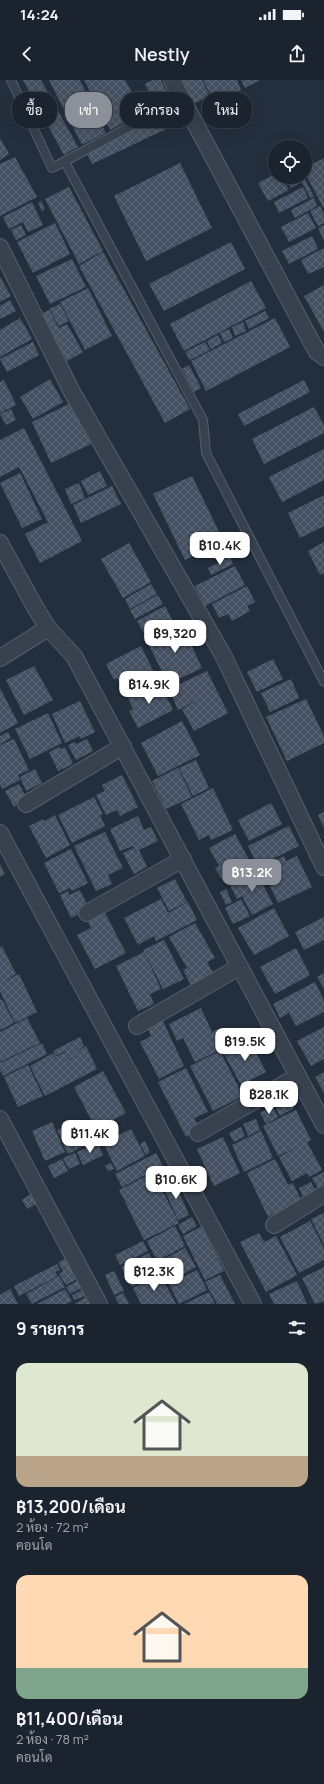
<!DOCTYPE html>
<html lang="th">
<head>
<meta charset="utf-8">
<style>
	:root { --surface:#1b232e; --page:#282f3a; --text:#f1f3f6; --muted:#a0a4aa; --line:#39404a; --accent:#8c9099 }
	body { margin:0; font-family:Manrope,Sarabun,sans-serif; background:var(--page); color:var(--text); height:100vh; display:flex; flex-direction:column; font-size:15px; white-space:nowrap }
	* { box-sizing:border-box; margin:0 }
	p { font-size:13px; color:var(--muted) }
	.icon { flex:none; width:22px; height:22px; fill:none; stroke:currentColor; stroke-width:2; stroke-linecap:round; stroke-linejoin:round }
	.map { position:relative; height:1224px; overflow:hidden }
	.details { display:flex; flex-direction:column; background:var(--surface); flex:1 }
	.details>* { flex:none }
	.banner { position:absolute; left:12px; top:12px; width:300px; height:36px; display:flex; gap:8px }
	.controls { position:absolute; left:268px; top:60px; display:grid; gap:8px }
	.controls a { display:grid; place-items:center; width:44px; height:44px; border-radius:50%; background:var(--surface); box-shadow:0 4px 16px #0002,0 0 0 1px var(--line); font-size:20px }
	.price { position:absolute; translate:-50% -34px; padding:0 9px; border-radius:8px; background:#fff; color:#222; font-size:13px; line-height:26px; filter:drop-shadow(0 1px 2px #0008) }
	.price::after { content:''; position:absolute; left:50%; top:24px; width:12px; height:9px; margin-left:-6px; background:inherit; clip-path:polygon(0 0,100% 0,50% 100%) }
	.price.selected { background:var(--accent); color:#fff }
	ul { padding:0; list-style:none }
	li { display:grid; align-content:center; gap:8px; height:212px; padding:0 16px }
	li span { display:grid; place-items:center; height:124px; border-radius:12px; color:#555 }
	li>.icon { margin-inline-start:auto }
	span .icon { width:72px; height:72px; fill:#fffc; stroke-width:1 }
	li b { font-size:17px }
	h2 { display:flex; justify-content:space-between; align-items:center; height:48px; padding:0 16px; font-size:17px }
	.tag { padding:0 14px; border-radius:16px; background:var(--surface); box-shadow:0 4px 16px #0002,0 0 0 1px var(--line); font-size:14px; line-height:36px }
	.tag.selected { background:var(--accent); color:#fff }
	.status { display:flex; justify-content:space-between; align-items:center; height:28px; padding:0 20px; background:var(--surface); direction:ltr }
	.status svg { height:11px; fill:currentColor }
	header { display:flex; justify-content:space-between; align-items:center; height:52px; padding:0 16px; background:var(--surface); font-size:18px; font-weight:600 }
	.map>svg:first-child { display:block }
</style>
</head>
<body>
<div class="status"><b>14:24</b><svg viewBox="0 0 49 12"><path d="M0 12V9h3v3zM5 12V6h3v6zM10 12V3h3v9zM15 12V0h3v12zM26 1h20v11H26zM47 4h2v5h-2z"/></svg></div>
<header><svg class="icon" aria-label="back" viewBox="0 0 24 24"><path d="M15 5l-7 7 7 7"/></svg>Nestly<svg class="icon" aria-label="share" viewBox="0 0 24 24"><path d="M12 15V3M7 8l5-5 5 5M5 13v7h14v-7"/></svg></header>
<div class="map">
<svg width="324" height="1224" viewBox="0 0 324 1224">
	<defs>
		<pattern id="building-cross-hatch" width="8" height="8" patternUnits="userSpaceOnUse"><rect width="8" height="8" fill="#455162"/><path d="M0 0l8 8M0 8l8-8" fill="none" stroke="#5d6877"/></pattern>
	</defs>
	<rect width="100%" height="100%" fill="#242f3e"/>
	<g fill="url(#building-cross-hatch)">
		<polygon points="23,0 41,0 78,67 64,75"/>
		<polygon points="49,0 80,0 106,53 82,65"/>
		<polygon points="84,0 125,0 143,33 110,50"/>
		<polygon points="153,0 161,0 181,42 92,84 86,72 161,37 145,4"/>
		<polygon points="182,0 202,0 210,16 193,24"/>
		<polygon points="203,0 237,0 241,10 215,23"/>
		<polygon points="241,0 260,0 245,8"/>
		<polygon points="0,58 9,74 0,80"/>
		<polygon points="15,77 37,117 0,136 0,84"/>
		<polygon points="324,78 324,129 305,93 305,88"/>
		<polygon points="180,83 212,148 146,181 114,116"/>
		<polygon points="275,94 275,97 282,97 289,110 268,121 258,103"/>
		<polygon points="286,97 304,97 314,117 310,118 302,102 291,108"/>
		<polygon points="69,107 103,171 79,184 45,119"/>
		<polygon points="303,107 308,118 279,133 274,122"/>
		<polygon points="314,118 317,126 295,138 291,130"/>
		<polygon points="41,121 45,129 42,131 38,123"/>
		<polygon points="32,122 43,145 28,152 23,142 9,149 3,137"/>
		<polygon points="320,126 324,134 324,143 318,146 310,131"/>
		<polygon points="308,133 316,148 289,162 281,147"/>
		<polygon points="55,143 70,174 33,193 17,162"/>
		<polygon points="21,145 26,155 16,160 11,150"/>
		<polygon points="324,145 324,161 318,148"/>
		<polygon points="312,156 318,169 289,184 282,171"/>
		<polygon points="231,162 245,189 164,231 149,204"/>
		<polygon points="324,168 324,187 308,194 301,180"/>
		<polygon points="103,172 190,329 165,343 79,186"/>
		<polygon points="72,179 86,207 50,224 36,196"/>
		<polygon points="0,197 11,216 0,222"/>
		<polygon points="251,201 266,228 184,271 170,244"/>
		<polygon points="324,205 324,252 304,216"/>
		<polygon points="88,208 112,256 85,270 60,222"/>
		<polygon points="10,220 16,231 0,239 0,226"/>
		<polygon points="60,224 69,241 59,246 49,229"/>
		<polygon points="49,230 59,248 67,244 83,272 67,281 41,234"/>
		<polygon points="265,231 269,238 249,249 245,241"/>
		<polygon points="20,238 32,259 0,277 0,250"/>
		<polygon points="275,238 290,267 206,311 191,281"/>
		<polygon points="243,242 246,251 235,256 232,247"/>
		<polygon points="229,249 233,258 224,262 220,253"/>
		<polygon points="218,255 222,263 211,269 207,261"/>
		<polygon points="33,262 39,275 7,292 0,279"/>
		<polygon points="205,262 210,270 190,280 185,272"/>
		<polygon points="189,285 201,308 194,312 182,289"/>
		<polygon points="50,299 63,322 33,339 20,317"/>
		<polygon points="4,300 16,325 0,333 0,302"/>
		<polygon points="304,300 310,312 244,346 238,334"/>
		<polygon points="71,323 91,364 51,383 32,342"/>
		<polygon points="314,327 324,345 324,353 264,384 252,359"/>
		<polygon points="11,329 16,340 6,345 0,334"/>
		<polygon points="24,348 82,461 40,483 25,454 48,442 19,387 0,397 0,360"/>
		<polygon points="324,369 324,400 282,422 269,397"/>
		<polygon points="100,391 107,406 88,415 81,401"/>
		<polygon points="20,393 42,439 22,448 0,403"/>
		<polygon points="192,396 224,462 185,480 153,414"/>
		<polygon points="79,403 85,418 71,424 65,409"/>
		<polygon points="112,406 121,424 81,443 73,425"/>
		<polygon points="324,415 324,446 300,458 288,433"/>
		<polygon points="324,462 324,493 320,495 308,471"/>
		<polygon points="129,463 151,502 123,518 101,479"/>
		<polygon points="230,477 233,484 211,495 208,488"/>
		<polygon points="235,486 245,505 205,526 195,506"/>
		<polygon points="151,504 157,514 130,529 125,519"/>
		<polygon points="247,506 255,522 247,526 250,531 232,541 228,534 219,538 212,524"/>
		<polygon points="158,515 163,524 135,539 130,530"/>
		<polygon points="165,526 175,545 147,559 137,541"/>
		<polygon points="182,545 202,588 168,604 147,561"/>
		<polygon points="141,566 154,592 148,595 153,604 131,615 126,607 122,609 117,598 114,600 106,584"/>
		<polygon points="273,579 283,599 257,612 247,592"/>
		<polygon points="34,586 53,620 24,635 6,600"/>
		<polygon points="207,591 228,633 194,651 182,629 206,616 178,630 169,609"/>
		<polygon points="291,599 299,618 270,632 261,613"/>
		<polygon points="159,602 173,630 138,648 129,631 133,629 128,618"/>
		<polygon points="0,608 18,643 0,653"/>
		<polygon points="306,619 324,656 324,663 287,681 266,637"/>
		<polygon points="80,621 95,652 81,659 80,656 65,663 52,634"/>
		<polygon points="48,633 62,663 30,679 15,649"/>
		<polygon points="182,641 200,675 158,696 141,663"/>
		<polygon points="8,652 11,658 0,664 0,656"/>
		<polygon points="14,659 29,690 18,695 20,700 2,709 0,704 0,665"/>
		<polygon points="87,659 93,671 76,680 68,665 75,662 77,664"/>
		<polygon points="59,667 60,669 65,667 73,684 58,691 49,672"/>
		<polygon points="196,680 209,708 193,716 179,688"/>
		<polygon points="178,688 192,717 166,729 152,701"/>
		<polygon points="35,689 42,703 26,711 20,697"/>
		<polygon points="122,695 138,727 120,736 117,730 106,735 96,715 105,711 102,705"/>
		<polygon points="19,704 27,719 14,727 5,711"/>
		<polygon points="213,708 233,750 211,760 209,755 199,760 181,724"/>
		<polygon points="94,717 103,734 100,735 105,746 72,763 58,735"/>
		<polygon points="271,723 282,744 249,761 238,740"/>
		<polygon points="324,732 324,748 318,735"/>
		<polygon points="55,735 70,765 46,778 29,746 43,739 44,741"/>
		<polygon points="138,736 144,750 151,747 158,761 139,770 147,787 134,794 123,773 133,768 136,772 133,766 120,771 110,749"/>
		<polygon points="289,746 299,766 258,786 248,766"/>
		<polygon points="105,752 123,788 108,795 112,804 96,811 74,766"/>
		<polygon points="235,754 253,787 224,803 215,788 219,786 209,768"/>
		<polygon points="71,769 88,803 72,811 70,808 59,813 44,783"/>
		<polygon points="284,776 286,781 297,776 312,807 278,823 261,787"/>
		<polygon points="0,784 5,794 0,797"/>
		<polygon points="256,791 273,824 252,835 242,816 237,819 230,805"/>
		<polygon points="175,799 187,822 169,831 157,808"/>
		<polygon points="226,809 232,822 226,825 220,812"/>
		<polygon points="80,810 89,829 71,838 60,815 68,811 69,815"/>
		<polygon points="161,819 168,833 188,822 197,840 156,861 154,856 138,865 124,838"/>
		<polygon points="241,819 250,836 233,844 225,828"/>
		<polygon points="274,828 289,856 254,875 238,848"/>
		<polygon points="103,829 126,873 95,889 77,855 91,848 86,838"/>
		<polygon points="324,837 324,860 304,870 295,852"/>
		<polygon points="195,843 215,878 207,882 213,893 191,905 183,890 187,888 169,857"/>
		<polygon points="164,860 184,899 163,909 143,870"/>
		<polygon points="2,866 16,894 3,902 19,894 37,932 15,943 0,911 0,867"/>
		<polygon points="296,868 310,895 275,914 260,887"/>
		<polygon points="144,872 161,909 150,914 154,924 138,931 116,886"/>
		<polygon points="324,893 324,909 317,897"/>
		<polygon points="315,902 324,920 324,932 296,946 289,933 280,938 273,924"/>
		<polygon points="2,919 14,943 0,950 0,920"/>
		<polygon points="201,928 212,952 218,949 224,960 219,963 222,969 195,982 183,958 177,961 169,944"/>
		<polygon points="27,938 40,963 0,982 0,952"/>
		<polygon points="163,941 184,986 159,999 140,962 151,956 148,949"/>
		<polygon points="324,947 324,979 311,986 297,961"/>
		<polygon points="80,957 84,966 74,972 86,966 97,989 45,1016 30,986 53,973 55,977 65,972 68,980 76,976 68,979 65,971 55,976 53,971"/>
		<polygon points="249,959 266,992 241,1005 223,972"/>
		<polygon points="42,963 47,974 3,996 0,990 0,983"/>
		<polygon points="220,971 243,1016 213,1031 190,986"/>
		<polygon points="28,985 43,1016 18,1027 4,997"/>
		<polygon points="186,988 208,1032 194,1038 200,1050 186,1057 158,1002"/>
		<polygon points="103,991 126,1033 96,1049 74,1007"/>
		<polygon points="324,992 324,1013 315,997"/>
		<polygon points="290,1021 294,1028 280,1036 276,1029"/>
		<polygon points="272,1026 278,1037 266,1044 260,1033"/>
		<polygon points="296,1030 311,1060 307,1062 322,1090 309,1097 307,1093 292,1101 279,1077 297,1067 278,1076 263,1046"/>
		<polygon points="256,1039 260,1050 248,1056 243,1044"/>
		<polygon points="77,1040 83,1054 63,1063 57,1050"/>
		<polygon points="52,1042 65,1072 45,1081 32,1051"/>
		<polygon points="241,1047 245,1056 234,1062 229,1053"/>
		<polygon points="131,1049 145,1076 117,1091 103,1063"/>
		<polygon points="261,1051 273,1078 244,1092 232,1065"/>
		<polygon points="86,1054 90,1063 68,1074 63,1065"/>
		<polygon points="223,1057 240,1093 214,1106 197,1069"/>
		<polygon points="145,1061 150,1072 146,1075 140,1064"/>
		<polygon points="98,1063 103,1075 83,1085 77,1072"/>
		<polygon points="75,1073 80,1084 69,1089 63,1078"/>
		<polygon points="156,1073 163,1086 122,1107 115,1094"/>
		<polygon points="62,1079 68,1091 54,1098 48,1086"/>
		<polygon points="275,1079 288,1105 293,1103 301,1120 268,1137 247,1093"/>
		<polygon points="111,1083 114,1089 108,1091 105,1086"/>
		<polygon points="162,1088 168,1100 159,1104 179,1143 144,1160 125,1122 129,1119 125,1121 119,1110"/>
		<polygon points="324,1092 324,1105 318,1108 312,1098"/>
		<polygon points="173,1099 189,1135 178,1140 162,1104"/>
		<polygon points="311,1102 316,1112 304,1119 299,1108"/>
		<polygon points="31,1114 37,1124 27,1129 22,1120"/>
		<polygon points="324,1133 324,1165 311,1139"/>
		<polygon points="192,1137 197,1146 183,1154 178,1145"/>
		<polygon points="310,1141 324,1168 324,1180 299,1193 280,1157"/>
		<polygon points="175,1146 185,1166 157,1181 147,1161"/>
		<polygon points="202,1146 224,1191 205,1200 183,1156"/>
		<polygon points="259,1153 264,1162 276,1156 297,1195 266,1212 240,1162"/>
		<polygon points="143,1161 148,1171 120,1185 115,1175"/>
		<polygon points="185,1168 196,1187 168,1202 158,1182"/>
		<polygon points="149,1173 153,1181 125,1195 121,1187"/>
		<polygon points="66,1178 77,1199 66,1205 59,1194 63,1191 58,1183"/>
		<polygon points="154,1182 160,1193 132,1207 126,1196"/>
		<polygon points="57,1184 60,1190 55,1192 58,1196 19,1216 14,1206"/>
		<polygon points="324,1187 324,1221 315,1224 302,1198"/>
		<polygon points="197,1190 207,1210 179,1224 169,1204"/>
		<polygon points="114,1191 124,1211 114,1215 105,1195"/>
		<polygon points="159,1194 165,1205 159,1208 166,1205 176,1224 141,1224 133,1208"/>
		<polygon points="220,1195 235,1224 217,1224 205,1202"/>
		<polygon points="59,1196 65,1207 32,1224 26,1214"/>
		<polygon points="79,1200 83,1207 70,1214 66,1207"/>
		<polygon points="297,1201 307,1224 274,1224 269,1214"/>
		<polygon points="10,1209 18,1224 0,1224 0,1215"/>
		<polygon points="65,1209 72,1221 66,1224 37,1224"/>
		<polygon points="82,1210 85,1216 74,1220 72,1215"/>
		<polygon points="209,1212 215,1224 184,1224"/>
		<polygon points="123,1213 129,1223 128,1224 119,1224 115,1217"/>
		<polygon points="87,1217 91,1224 74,1224"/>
	</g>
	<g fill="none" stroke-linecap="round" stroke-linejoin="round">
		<g stroke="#565f6c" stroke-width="10">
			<g id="lane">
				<polyline points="11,0 52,88 150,36"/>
				<polyline points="65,82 203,340 206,373 324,602"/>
			</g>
		</g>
		<g stroke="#565f6c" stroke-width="18">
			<g id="street">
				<polyline points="172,0 311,261 317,272 324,277"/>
				<polyline points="0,167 72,312 223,575 324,787"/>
				<polyline points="0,463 35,527 48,548 74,576 324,1045"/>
				<polyline points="0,578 48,548"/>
				<polyline points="26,724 123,666"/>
				<polyline points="0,753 253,1224"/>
				<polyline points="87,833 183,779"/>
				<polyline points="137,946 239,887"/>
				<polyline points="0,1039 99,1224"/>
				<polyline points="198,1053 298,996"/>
				<polyline points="274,1145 324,1114"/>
			</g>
		</g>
		<use href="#lane" stroke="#38414e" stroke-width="8"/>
		<use href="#street" stroke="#38414e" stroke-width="16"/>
	</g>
</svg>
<div class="controls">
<a><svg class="icon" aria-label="locate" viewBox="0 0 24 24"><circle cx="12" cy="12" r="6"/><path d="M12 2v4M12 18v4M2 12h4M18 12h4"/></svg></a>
</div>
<b class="price" style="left:220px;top:486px">฿10.4K</b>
<b class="price" style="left:175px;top:574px">฿9,320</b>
<b class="price" style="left:149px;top:625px">฿14.9K</b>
<b class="price selected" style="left:252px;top:813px">฿13.2K</b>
<b class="price" style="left:245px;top:982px">฿19.5K</b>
<b class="price" style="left:269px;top:1035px">฿28.1K</b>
<b class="price" style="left:90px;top:1074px">฿11.4K</b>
<b class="price" style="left:176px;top:1120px">฿10.6K</b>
<b class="price" style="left:154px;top:1212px">฿12.3K</b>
<div class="banner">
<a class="tag">ซื้อ</a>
<a class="tag selected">เช่า</a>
<a class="tag">ตัวกรอง</a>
<a class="tag">ใหม่</a>
</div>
</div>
<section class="details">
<h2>9 รายการ<svg class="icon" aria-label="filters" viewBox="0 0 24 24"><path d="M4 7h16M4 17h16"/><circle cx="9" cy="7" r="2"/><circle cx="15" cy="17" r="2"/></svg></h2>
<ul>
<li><span style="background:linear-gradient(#dfe7d0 75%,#b9a48a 0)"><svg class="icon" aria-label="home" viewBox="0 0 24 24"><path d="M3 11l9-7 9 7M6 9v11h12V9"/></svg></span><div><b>฿13,200/เดือน</b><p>2 ห้อง · 72 m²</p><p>คอนโด</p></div></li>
<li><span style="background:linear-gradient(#ffd9b3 75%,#7fa58c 0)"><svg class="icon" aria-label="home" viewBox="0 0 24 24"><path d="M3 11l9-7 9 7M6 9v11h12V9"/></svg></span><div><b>฿11,400/เดือน</b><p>2 ห้อง · 78 m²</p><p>คอนโด</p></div></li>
</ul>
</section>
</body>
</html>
